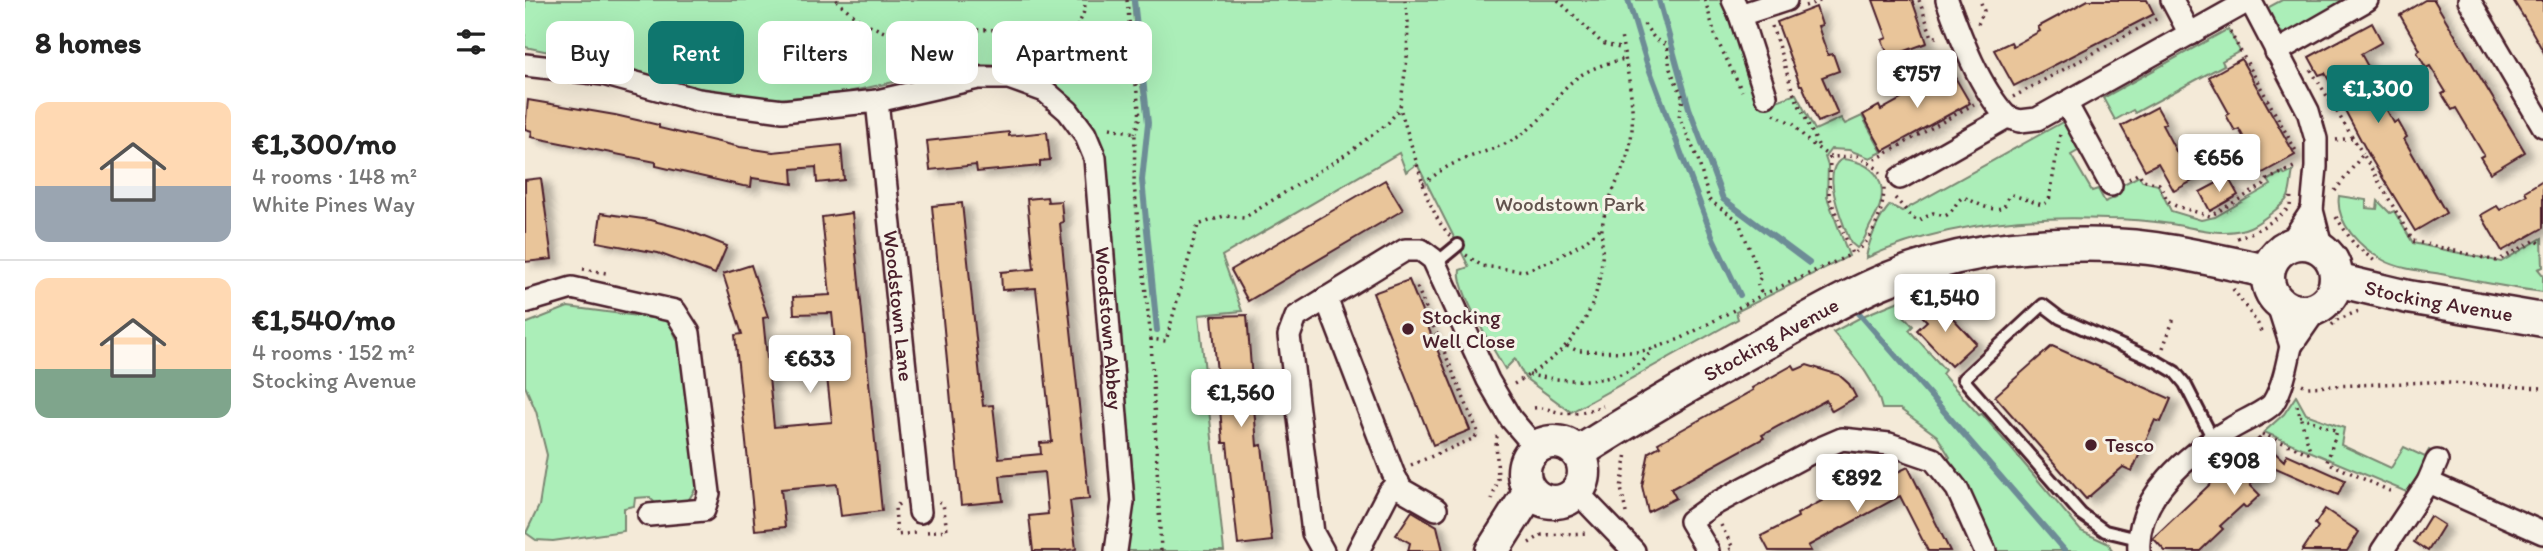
<!DOCTYPE html>
<html lang="en">
<head>
<meta charset="utf-8">
<style>
	:root { --surface:#fff; --page:#f2f2f2; --text:#222; --muted:#767676; --line:#e0e0e0; --accent:#0f766e }
	body { margin:0; font-family:Itim,sans-serif; background:var(--page); color:var(--text); height:100vh; display:flex; flex-direction:column; font-size:26px; white-space:nowrap }
	* { box-sizing:border-box; margin:0 }
	p { font-size:23px; color:var(--muted) }
	.icon { flex:none; width:38px; height:38px; fill:none; stroke:currentColor; stroke-width:2; stroke-linecap:round; stroke-linejoin:round }
	.map { position:relative; flex:1; overflow:hidden }
	.sheet { display:flex; flex-direction:column; background:var(--surface); width:525px }
	.sheet>* { flex:none }
	.banner { position:absolute; left:21px; top:21px; width:665px; height:63px; display:flex; gap:14px }
	.price { position:absolute; translate:-50% -60px; padding:0 16px; border-radius:7px; background:#fff; color:#222; font-size:23px; line-height:46px; filter:drop-shadow(0 2px 4px #0008) }
	.price::after { content:''; position:absolute; left:50%; top:42px; width:21px; height:16px; margin-left:-10px; background:inherit; clip-path:polygon(0 0,100% 0,50% 100%) }
	.price.current { background:var(--accent); color:#fff }
	ul { padding:0; list-style:none }
	li { display:flex; align-items:center; gap:21px; height:175px; padding:0 35px }
	li+li { border-top:2px solid var(--line) }
	li span { display:grid; place-items:center; flex:none; width:196px; height:140px; border-radius:14px; color:#555 }
	li>.icon { margin-inline-start:auto }
	span .icon { width:84px; height:84px; fill:#fffc; stroke-width:1 }
	li b { font-size:30px }
	h2 { display:flex; justify-content:space-between; align-items:center; height:84px; padding:0 35px; font-size:30px }
	.pill { padding:0 24px; border-radius:14px; background:var(--surface); box-shadow:0 7px 28px #0002; font-size:24px; line-height:63px }
	.pill.current { background:var(--accent); color:#fff }
	main { display:flex; flex:1; min-height:0 }
	.map>svg:first-child { display:block }
</style>
</head>
<body>
<main>
<section class="sheet">
<h2>8 homes<svg class="icon" aria-label="filters" viewBox="0 0 24 24"><path d="M4 7h16M4 17h16"/><circle cx="9" cy="7" r="2"/><circle cx="15" cy="17" r="2"/></svg></h2>
<ul>
<li><span style="background:linear-gradient(#ffd9b3 60%,#9aa5b1 0)"><svg class="icon" aria-label="home" viewBox="0 0 24 24"><path d="M3 11l9-7 9 7M6 9v11h12V9"/></svg></span><div><b>€1,300/mo</b><p>4 rooms · 148 m²</p><p>White Pines Way</p></div></li>
<li><span style="background:linear-gradient(#ffd9b3 65%,#7fa58c 0)"><svg class="icon" aria-label="home" viewBox="0 0 24 24"><path d="M3 11l9-7 9 7M6 9v11h12V9"/></svg></span><div><b>€1,540/mo</b><p>4 rooms · 152 m²</p><p>Stocking Avenue</p></div></li>
</ul>
</section>
<div class="map">
<svg width="2018" height="551" viewBox="0 0 2018 551">
	<defs>
		<filter id="shadow"><feDropShadow dx="8" dy="4.5" stdDeviation="3.5" flood-color="#0004"/></filter>
	</defs>
	<rect width="100%" height="100%" fill="#f4ead8"/>
	<filter id="ink" filterUnits="userSpaceOnUse"><feTurbulence type="fractalNoise" baseFrequency=".0143" numOctaves="2"/><feDisplacementMap in="SourceGraphic" scale="14" xChannelSelector="R" yChannelSelector="G"/><feConvolveMatrix kernelMatrix="1 2 1 2 8 2 1 2 1" color-interpolation-filters="sRGB"/></filter>
	<g filter="url(#ink)">
		<g fill="#abeeb8" stroke="#7a8672" stroke-width="2">
			<path d="M 0,0 L 607,0 L 614,76 L 621,110 L 609,0 L 1199,0 L 1240,105 L 1271,94 L 1290,130 L 1316,118 L 1320,124 L 1337,116 L 1357,152 L 1345,158 L 1324,150 L 1306,149 L 1300,157 L 1303,166 L 1302,197 L 1324,256 L 1211,312 L 1213,319 L 1046,412 L 1000,378 L 990,359 L 980,369 C 969,350 931,289 935,270 L 944,267 L 892,164 L 881,172 L 874,153 L 697,256 L 717,311 L 674,315 L 699,551 L 599,551 L 610,501 L 609,488 L 577,153 L 531,86 L 506,74 L 480,66 L 458,65 L 433,68 L 323,92 L 256,99 L 228,98 L 172,89 L 105,69 L 0,47 Z"/>
			<path d="M 1757,0 L 1826,0 L 1762,35 C 1751,31 1744,20 1742,8 Z"/>
			<polygon points="1703,29 1715,51 1697,61 1699,65 1610,113 1608,110 1590,120 1578,98"/>
			<path d="M 1543,119 L 1558,148 L 1546,155 L 1567,191 L 1573,189 L 1580,202 L 1591,197 L 1587,190 L 1614,176 L 1617,181 L 1633,185 L 1646,211 L 1676,220 L 1690,217 L 1746,185 L 1743,180 L 1758,172 L 1760,175 L 1768,171 C 1766,179 1766,190 1763,197 C 1759,205 1734,223 1725,227 C 1700,238 1672,228 1646,224 C 1625,221 1603,219 1582,219 C 1501,215 1416,225 1341,258 C 1344,240 1353,219 1365,205 L 1377,211 Z"/>
			<path d="M 1318,159 C 1359,164 1366,193 1346,224 C 1341,233 1340,242 1332,248 L 1326,243 C 1319,226 1293,168 1318,159 Z"/>
			<path d="M 1814,196 L 1841,200 L 1841,208 L 1852,209 L 1853,201 L 1865,213 L 1869,211 L 1888,243 L 1976,262 L 2017,238 L 2018,267 L 2013,269 L 2018,275 L 2018,292 C 1984,288 1950,281 1916,274 C 1897,271 1874,269 1858,260 C 1836,248 1810,223 1814,196 Z"/>
			<path d="M 1379,299 L 1387,306 L 1378,315 L 1388,326 L 1384,330 L 1420,370 L 1417,374 L 1454,415 L 1457,414 L 1556,531 L 1584,544 L 1587,551 L 1470,551 L 1421,461 L 1425,457 L 1412,436 L 1375,409 L 1357,409 C 1350,378 1328,355 1308,332 L 1340,315 Z"/>
			<polygon points="43,307 143,320 157,350 172,486 163,501 131,504 124,497 110,498 109,506 99,508 99,531 28,541 11,540 1,533 14,506 22,455 11,411 0,386 0,324"/>
			<polygon points="1771,396 1781,414 1819,428 1816,445 1866,468 1879,447 1900,457 1904,450 1906,451 1884,493 1739,432 1759,414"/>
		</g>
		<g fill="none" stroke-linecap="round" stroke-linejoin="round">
			<g stroke="#6d8c96" stroke-width="6">
				<polyline points="609,0 623,123 617,180 632,330"/>
				<polyline points="1103,0 1122,63 1188,238 1215,295"/>
				<polyline points="1134,0 1164,108 1198,199 1284,263"/>
				<polyline points="1333,312 1540,551"/>
			</g>
		</g>
		<g fill="#e9c59a" stroke="#4a1f2b" stroke-width="2" filter="url(#shadow)">
			<polygon points="1348,0 1387,0 1402,43 1364,57 1357,40 1362,38"/>
			<polygon points="1563,0 1622,0 1629,14 1489,86 1469,50 1486,42 1488,46 1515,31 1513,27"/>
			<polygon points="1900,0 1909,0 2000,152 1965,173 1955,157 1959,155 1931,108 1927,110 1917,94 1921,92 1905,66 1901,68 1892,52 1895,50 1875,15"/>
			<polygon points="1988,0 2018,0 2018,51 2004,26"/>
			<polygon points="1291,7 1297,25 1293,26 1298,41 1303,55 1308,54 1314,71 1297,77 1313,114 1293,122 1277,85 1275,85 1252,22"/>
			<polygon points="1847,23 1857,42 1836,54 1858,94 1854,96 1869,123 1873,121 1882,137 1879,139 1921,213 1890,231 1845,157 1800,73 1794,75 1784,57"/>
			<polygon points="1716,59 1770,155 1734,175 1725,158 1729,156 1714,129 1710,131 1701,115 1704,113 1684,77"/>
			<polygon points="1424,67 1445,103 1358,151 1338,115 1354,106 1356,110 1410,80 1408,76"/>
			<polygon points="3,100 90,115 134,125 134,128 215,147 248,152 316,145 319,180 292,183 291,167 267,169 268,184 227,178 226,187 218,186 131,166 131,162 6,137 7,131 0,129"/>
			<polygon points="1632,107 1641,123 1637,125 1667,181 1649,191 1633,163 1620,170 1596,126"/>
			<polygon points="484,132 484,136 522,132 525,160 515,161 515,166 452,172 451,165 405,170 402,141"/>
			<polygon points="1703,177 1713,195 1685,211 1675,192"/>
			<polygon points="16,178 27,259 0,262 0,180"/>
			<polygon points="860,180 878,210 723,301 706,270"/>
			<polygon points="2018,180 2018,228 1977,251 1956,215 1972,206 1975,210 1988,202 2002,195 2000,191"/>
			<polygon points="522,197 523,202 536,201 538,222 535,223 539,264 564,499 545,501 551,549 537,551 508,551 504,516 523,514 519,472 475,476 478,501 436,505 407,206 437,203 458,406 468,405 474,458 516,454 515,443 527,442 511,288 477,290 476,272 509,269 502,199"/>
			<polygon points="76,213 125,220 159,229 202,246 190,274 133,253 72,242"/>
			<polygon points="327,213 357,511 316,516 312,484 256,489 260,527 230,530 210,335 217,334 198,274 226,265 243,317 238,318 249,427 307,422 302,377 313,375 307,313 269,314 268,297 305,295 297,217"/>
			<polygon points="884,280 945,430 908,445 848,293"/>
			<polygon points="1413,302 1451,343 1426,366 1392,330 1402,321 1397,316"/>
			<polygon points="722,315 732,446 737,445 747,541 713,545 702,443 698,443 687,316"/>
			<polygon points="1527,346 1646,399 1636,422 1630,420 1607,471 1598,467 1561,499 1470,396"/>
			<polygon points="1268,365 1271,370 1282,365 1314,375 1324,384 1331,397 1307,411 1301,400 1237,435 1239,438 1146,489 1151,498 1123,512 1117,486 1124,452 1135,446 1133,443 1228,390 1227,388"/>
			<polygon points="1734,438 1759,461 1762,454 1820,480 1813,495 1744,465 1725,485 1735,495 1721,508 1718,505 1707,515 1695,526 1698,529 1675,551 1640,551 1628,538"/>
			<polygon points="1383,467 1425,551 1403,551 1375,496 1283,546 1286,551 1244,551 1236,536 1273,517 1272,514 1343,476 1347,484"/>
			<polygon points="1800,509 1834,532 1822,551 1777,551 1793,527 1790,524"/>
			<polygon points="887,511 912,526 918,551 883,551 885,543 871,535"/>
			<polygon points="1905,516 1919,525 1903,551 1889,542"/>
		</g>
		<g fill="none" stroke-linecap="round" stroke-linejoin="round">
			<g stroke="#4a1f2b" stroke-width="16">
				<g id="lane">
					<polyline points="910,264 933,245"/>
					<polyline points="1613,539 1580,531 1556,514 1438,379 1518,305 1535,318 1633,362 1650,372 1660,384 1688,439"/>
				</g>
			</g>
			<g stroke="#4a1f2b" stroke-width="26">
				<g id="street">
					<polyline points="1208,0 1215,15 1261,0"/>
					<path d="M 1422,0 C 1436,38 1454,87 1482,117"/>
					<polyline points="1647,0 1665,34"/>
					<polyline points="1944,0 2018,126"/>
					<polyline points="1215,15 1241,96"/>
					<polyline points="1751,52 1842,0"/>
					<path id="s1" d="M 0,65 L 78,74 L 173,100 L 258,111 L 352,101 L 453,78 L 484,78 L 520,91 L 543,111 L 560,134 L 570,158 L 598,502 L 591,551"/>
					<path id="s2" d="M 352,101 L 395,512"/>
					<polyline points="1541,103 1586,185"/>
					<polyline points="1375,178 1482,117 1495,121 1512,119 1725,0 1783,111 1791,139 1791,167 1787,210 1797,249"/>
					<polyline points="1764,245 1787,210"/>
					<polyline points="801,298 868,473 876,489 911,509"/>
					<polyline points="0,302 47,288 150,311 164,333 184,493 179,510 124,515"/>
					<polyline points="1752,302 1766,346 1793,307"/>
					<polyline points="1903,482 2018,533"/>
					<polyline points="1052,492 1109,551"/>
					<polyline points="798,551 788,533 764,336 771,317 880,250 896,250 908,259 963,380 986,419 1011,448"/>
					<polyline points="833,551 863,493 873,482"/>
					<polyline points="1183,551 1165,521 1186,506 1289,451 1317,439 1364,444 1408,459 1432,489 1460,551"/>
					<path d="M 1614,551 C 1610,497 1664,453 1707,428 C 1716,422 1742,411 1748,403 C 1758,387 1762,365 1766,346"/>
					<polyline points="1857,551 1903,482 1912,461"/>
				</g>
			</g>
			<g stroke="#4a1f2b" stroke-width="37">
				<g id="secondary">
					<circle cx="1777" cy="277" r="34"/>
					<path id="s3" d="M 1811,280 L 1883,297 L 2018,320"/>
					<circle cx="1029" cy="472" r="30"/>
					<path id="s4" d="M 1053,453 C 1114,414 1176,378 1240,343 C 1315,301 1372,266 1459,252 C 1504,244 1577,242 1623,248 C 1663,253 1703,263 1742,271"/>
					<polyline points="967,551 1005,491"/>
				</g>
			</g>
			<g stroke="#4a1f2b" stroke-width="3.5" stroke-dasharray="2 5" stroke-linecap="butt">
				<polyline points="311,0 334,20 376,40 407,34 453,30 499,29 538,37 550,31 558,15 561,0"/>
				<polyline points="602,0 610,77"/>
				<polyline points="880,0 883,21 882,59 875,108 902,197 914,222 925,236"/>
				<polyline points="1033,0 1077,43 1098,49"/>
				<polyline points="1180,0 1191,38 1217,91"/>
				<polyline points="1394,0 1407,37 1416,37"/>
				<polyline points="1280,6 1298,0"/>
				<polyline points="1119,24 1130,39 1142,45 1145,69 1158,98 1154,117 1173,159 1184,200 1213,220 1236,277 1232,283 1237,295"/>
				<polyline points="1453,24 1459,11 1455,0"/>
				<polyline points="1247,26 1268,92 1295,149"/>
				<polyline points="1705,32 1771,151"/>
				<polyline points="376,40 381,76"/>
				<polyline points="1786,70 1828,138"/>
				<polyline points="589,77 610,77 615,117 610,133"/>
				<polyline points="1488,97 1635,17"/>
				<polyline points="1249,114 1268,124 1283,141 1305,157 1332,156 1353,169 1356,174"/>
				<polyline points="585,128 610,133 609,185 626,339 641,341 673,225 699,216 719,218 823,153 863,123 875,108"/>
				<polyline points="1811,140 1828,138 1838,154"/>
				<path d="M 1305,157 L 1304,196 L 1327,254 C 1347,245 1359,209 1359,188"/>
				<polyline points="1344,163 1449,104"/>
				<polyline points="1604,179 1614,173 1618,180 1634,184 1643,201 1651,206 1685,216 1739,185 1742,180 1769,167 1769,171"/>
				<path d="M 898,184 C 909,176 918,168 930,163 C 953,152 977,149 999,133 C 1016,120 1023,110 1035,94 C 1051,73 1075,64 1100,59"/>
				<polyline points="1810,191 1838,154 1888,241 1972,261 2011,240 2018,246"/>
				<path d="M 1370,198 L 1388,218 L 1394,221 L 1408,213 L 1420,216 C 1429,212 1430,202 1438,197 C 1453,202 1462,213 1479,207 L 1483,197 L 1488,195 L 1517,205 L 1524,201 L 1535,134"/>
				<polyline points="1811,217 1829,244 1852,263"/>
				<path d="M 1712,238 C 1732,232 1749,221 1765,207 L 1766,193"/>
				<polyline points="941,255 957,266 999,271 1028,260 1058,243 1077,227"/>
				<polyline points="58,269 81,273"/>
				<polyline points="1708,289 1733,324 1736,332"/>
				<polyline points="1807,325 1812,320 1834,311"/>
				<polyline points="626,339 636,551"/>
				<polyline points="1042,346 1053,351 1111,352 1127,349 1155,339 1237,295 1327,254"/>
				<polyline points="1638,348 1649,318"/>
				<path d="M 1004,375 C 1041,382 1106,388 1127,349"/>
				<path d="M 989,384 C 1042,353 1071,323 1077,260 C 1078,249 1076,238 1077,228 C 1080,202 1094,181 1102,157 C 1114,119 1103,75 1096,36"/>
				<polyline points="1777,384 1783,387 1905,382 2018,388"/>
				<path d="M 1009,408 C 1020,407 1027,411 1037,413 C 1051,415 1065,410 1078,406"/>
				<polyline points="1775,416 1812,431 1802,462 1867,492"/>
				<polyline points="1737,434 1783,453 1785,450 1771,402"/>
				<polyline points="886,465 950,438 953,432 892,287"/>
				<polyline points="967,500 973,479 971,439 974,433"/>
				<polyline points="374,504 370,507 372,535 390,533"/>
				<polyline points="1101,513 1096,488 1102,453"/>
				<polyline points="1196,525 1208,548 1202,551"/>
				<polyline points="402,532 422,530 418,504 414,502"/>
				<polyline points="1004,543 1017,535 1063,533"/>
			</g>
			<use href="#lane" stroke="#f7f3e8" stroke-width="10"/>
			<use href="#street" stroke="#f7f3e8" stroke-width="21"/>
			<use href="#secondary" stroke="#f7f3e8" stroke-width="32"/>
		</g>
	</g>
	<g fill="#4a1f2b" stroke="#f7f3e8" stroke-width="2.5">
		<circle cx="883" cy="329" r="7"/>
		<circle cx="1566" cy="445" r="7"/>
	</g>
	<g text-anchor="middle" stroke-width="6" stroke-linejoin="round" paint-order="stroke">
		<g font-size="21" fill="#62534e" stroke="#f7f3e8">
			<text x="1045" y="211">Woodstown Park</text>
		</g>
		<g font-size="21" fill="#4a1f2b" stroke="#f7f3e8">
			<text dy="7" stroke="none"><textPath href="#s3" startOffset="105">Stocking Avenue</textPath></text>
			<text dy="7" stroke="none"><textPath href="#s2" startOffset="206">Woodstown Lane</textPath></text>
			<text dy="7" stroke="none"><textPath href="#s1" startOffset="786">Woodstown Abbey</textPath></text>
			<text dy="7" stroke="none"><textPath href="#s4" startOffset="224">Stocking Avenue</textPath></text>
		</g>
		<g font-size="21" fill="#4a1f2b" stroke="#f7f3e8" text-anchor="start">
			<text x="897" y="324">Stocking<tspan x="897" dy="24">Well Close</tspan></text>
			<text x="1580" y="452">Tesco</text>
		</g>
	</g>
</svg>
<b class="price" style="left:1392px;top:110px">€757</b>
<b class="price current" style="left:1853px;top:125px">€1,300</b>
<b class="price" style="left:1694px;top:194px">€656</b>
<b class="price" style="left:1420px;top:334px">€1,540</b>
<b class="price" style="left:285px;top:395px">€633</b>
<b class="price" style="left:716px;top:429px">€1,560</b>
<b class="price" style="left:1709px;top:497px">€908</b>
<b class="price" style="left:1332px;top:514px">€892</b>
<div class="banner">
<a class="pill">Buy</a>
<a class="pill current">Rent</a>
<a class="pill">Filters</a>
<a class="pill">New</a>
<a class="pill">Apartment</a>
</div>
</div>
</main>
</body>
</html>
